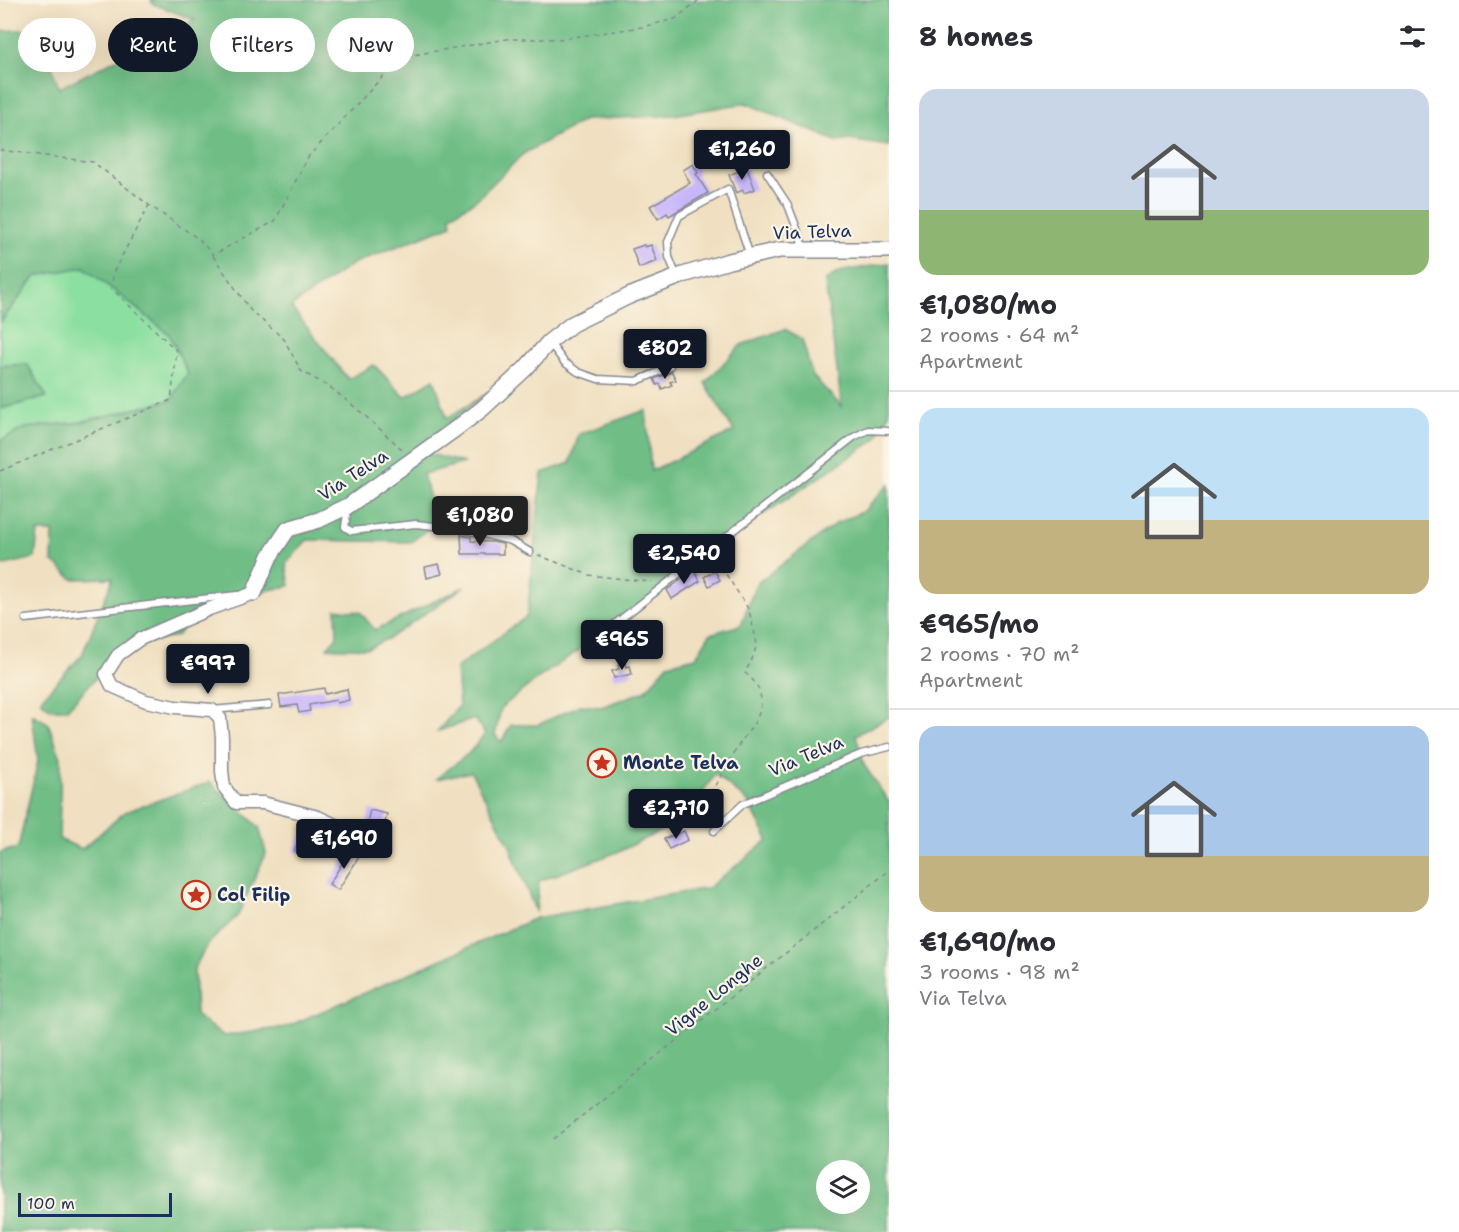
<!DOCTYPE html>
<html lang="en">
<head>
<meta charset="utf-8">
<style>
	:root { --surface:#fff; --page:#f2f2f3; --text:#2b2b33; --muted:#7c7c81; --line:#e1e1e2; --accent:#111827 }
	body { margin:0; font-family:"Shantell Sans",sans-serif; background:var(--page); color:var(--text); height:100vh; display:flex; flex-direction:column; font-size:22px; white-space:nowrap }
	* { box-sizing:border-box; margin:0 }
	p { font-size:20px; color:var(--muted) }
	.icon { flex:none; width:33px; height:33px; fill:none; stroke:currentColor; stroke-width:2; stroke-linecap:round; stroke-linejoin:round }
	.map { position:relative; flex:1; overflow:hidden }
	.drawer { display:flex; flex-direction:column; background:var(--surface); width:570px }
	.drawer>* { flex:none }
	.banner { position:absolute; left:18px; top:18px; width:570px; height:54px; display:flex; gap:12px }
	.fabs { position:absolute; left:816px; top:1160px; display:grid; gap:12px }
	.fabs a { display:grid; place-items:center; width:54px; height:54px; border-radius:50%; background:var(--surface); box-shadow:0 6px 24px #0002; font-size:30px }
	.scale { position:absolute; left:18px; bottom:15px; width:154px; box-sizing:border-box; padding-left:6px; border:3px solid #1b2f5e; border-top:0; font-size:16px; line-height:21px; white-space:nowrap; color:#1b2f5e; -webkit-text-stroke:4px #fcf5e5; paint-order:stroke }
	.price { position:absolute; translate:-50% -51px; padding:0 14px; border-radius:6px; background:var(--accent); color:#fff; font-size:20px; line-height:39px; filter:drop-shadow(0 2px 3px #0008) }
	.price::after { content:''; position:absolute; left:50%; top:36px; width:18px; height:14px; margin-left:-9px; background:inherit; clip-path:polygon(0 0,100% 0,50% 100%) }
	.price.on { background:#222; color:#fff }
	ul { padding:0; list-style:none }
	li { display:grid; align-content:center; gap:12px; height:318px; padding:0 30px }
	li+li { border-top:2px solid var(--line) }
	li span { display:grid; place-items:center; height:186px; border-radius:18px; color:#555 }
	li>.icon { margin-inline-start:auto }
	span .icon { width:108px; height:108px; fill:#fffc; stroke-width:1 }
	li b { font-size:26px }
	h2 { display:flex; justify-content:space-between; align-items:center; height:72px; padding:0 30px; font-size:26px }
	.pill { padding:0 21px; border-radius:27px; background:var(--surface); box-shadow:0 6px 24px #0002; font-size:21px; line-height:54px }
	.pill.on { background:var(--accent); color:#fff }
	main { display:flex; flex:1; min-height:0 }
	.map>svg:first-child { display:block }
</style>
</head>
<body>
<main>
<div class="map">
<svg width="889" height="1232" viewBox="0 0 889 1232">
	<rect width="100%" height="100%" fill="#fcf5e5"/>
	<filter id="ink" filterUnits="userSpaceOnUse"><feTurbulence type="fractalNoise" baseFrequency=".0167" numOctaves="2"/><feDisplacementMap in="SourceGraphic" scale="12" xChannelSelector="R" yChannelSelector="G"/><feConvolveMatrix kernelMatrix="1 2 1 2 8 2 1 2 1" color-interpolation-filters="sRGB"/></filter>
	<filter id="wash" filterUnits="userSpaceOnUse"><feTurbulence type="fractalNoise" baseFrequency=".008" numOctaves="4" result="noise"/><feDisplacementMap in="SourceGraphic" scale="24" xChannelSelector="R" yChannelSelector="G"/><feGaussianBlur stdDeviation="1.35" result="paint"/><feColorMatrix in="noise" values="0 0 0 0 0 0 0 0 0 0 0 0 0 0 0 0 0 1.4 0 .05"/><feComposite in="paint" operator="in"/></filter>
	<g filter="url(#wash)">
		<rect width="100%" height="100%" fill="#f0e0c1"/>
		<polygon fill="#8bdfa0" stroke="#53877f" stroke-width="1.5" points="84,267 169,334 188,374 171,400 81,422 25,428 0,441 0,409 46,397 27,364 0,366 0,323 36,275"/>
		<g fill="#70be86" stroke="#467672" stroke-width="1.5" fill-rule="evenodd">
			<polygon points="151,0 889,0 889,146 849,140 838,142 746,103 673,115 584,120 523,154 475,201 451,215 452,225 354,263 291,307 348,379 374,365 405,397 434,379 447,418 488,393 415,450 464,463 423,474 437,522 411,542 307,540 286,564 290,586 201,603 177,636 150,641 133,638 67,709 51,709 40,700 82,655 113,578 73,579 52,561 53,532 38,532 35,558 0,566 0,441 25,428 81,422 171,400 188,373 169,334 84,267 36,276 0,323 0,31 39,29 59,88 195,20 153,4"/>
			<path d="M 889,263 L 889,414 L 875,440 L 710,550 L 626,618 L 537,679 L 501,708 L 495,735 L 501,742 L 511,725 L 538,725 L 580,705 L 601,707 L 645,691 L 668,664 L 696,657 L 710,634 L 741,625 L 756,584 L 837,523 L 864,511 L 889,484 L 889,717 L 856,735 L 864,765 L 889,802 L 889,1232 L 0,1232 L 0,852 L 18,848 L 38,761 L 32,714 L 48,723 L 61,758 L 59,839 L 82,849 L 125,812 L 210,782 L 259,827 L 266,853 L 238,915 L 208,944 L 194,968 L 196,1016 L 224,1036 L 286,1027 L 536,918 L 708,888 L 768,840 L 748,802 L 715,774 L 685,819 L 620,851 L 539,881 L 536,913 L 509,844 L 471,772 L 436,779 L 469,753 L 485,734 L 475,719 L 438,731 L 459,706 L 456,668 L 527,616 L 542,473 L 570,463 L 579,434 L 646,410 L 651,471 L 734,431 L 705,383 L 741,345 L 785,329 L 802,339 L 812,375 L 842,407 L 825,281 L 839,272 ZM 826,1170 L 860,1170 L 860,1203 L 826,1203 Z"/>
			<polygon points="27,364 47,397 0,409 0,366"/>
			<polygon points="464,587 389,638 368,648 327,648 337,637 336,609 360,612 375,630"/>
		</g>
		<g id="blocks">
			<g fill="#c8b6fb">
				<polygon points="693,164 698,173 696,174 708,193 669,216 667,213 658,219 650,206 690,183 683,170"/>
				<polygon points="747,168 755,189 744,193 743,190 736,193 729,175"/>
				<polygon points="644,245 645,247 651,245 657,261 639,268 632,249"/>
				<polygon points="672,372 676,380 670,382 672,385 662,389 660,384 657,385 654,379"/>
				<polygon points="461,535 471,537 471,541 493,542 503,544 503,554 462,554"/>
				<polygon points="439,564 442,574 427,578 425,567"/>
				<polygon points="694,570 700,581 672,599 667,590"/>
				<polygon points="715,571 720,580 709,586 704,577"/>
				<polygon points="625,663 626,667 630,666 632,674 614,678 612,671 619,669 618,665"/>
				<polygon points="324,688 325,694 347,689 349,700 337,703 336,700 309,705 310,711 299,713 297,705 281,707 279,695"/>
				<polygon points="370,810 387,814 381,839 364,835"/>
				<polygon points="305,828 321,836 313,852 306,848 303,855 294,851"/>
				<polygon points="684,831 688,840 669,849 664,839"/>
				<polygon points="350,851 359,857 338,890 329,884"/>
			</g>
		</g>
	</g>
	<g filter="url(#ink)">
		<use href="#blocks" fill-opacity="0" stroke="#868890" stroke-width="1.5"/>
		<g fill="none" stroke-linecap="round" stroke-linejoin="round">
			<g stroke="#868890" stroke-width="9">
				<g id="service">
					<polyline points="767,173 788,205 805,250"/>
					<polyline points="677,277 669,257 668,242 679,216 728,189 750,256"/>
					<polyline points="550,343 564,362 578,372 598,379 637,381 670,367"/>
					<polyline points="348,507 345,527 351,531 416,524 462,529 511,541 530,552"/>
					<polyline points="26,619 237,595"/>
					<polyline points="603,633 854,437 868,430 889,431"/>
					<polyline points="212,710 269,705"/>
					<polyline points="714,831 743,804 861,754 889,747"/>
				</g>
			</g>
			<g stroke="#868890" stroke-width="15">
				<polyline id="minor" points="254,593 209,609 140,639 118,655 106,674 112,686 146,701 175,707 212,710 220,718 222,737 222,771 224,787 236,803 263,803 318,817 346,830 349,837"/>
			</g>
			<g stroke="#868890" stroke-width="18">
				<polyline id="tertiary" points="254,593 270,556 288,529 319,520 348,506 454,430 482,409 525,369 549,342 572,324 629,296 683,275 729,261 780,250 889,250"/>
			</g>
			<g stroke="#868890" stroke-width="1.5" stroke-dasharray="4.5 4.5" stroke-linecap="butt">
				<polyline points="0,150 93,162 149,205 200,240 213,255 275,221 308,157 401,57 507,39 559,39 642,27 675,19 699,0"/>
				<polyline points="213,256 251,311 284,339 301,371 331,388 362,413 404,451"/>
				<polyline points="0,471 171,400 177,351 111,288 114,271 149,205"/>
				<polyline points="538,555 589,575 652,582"/>
				<path d="M 707,827 L 703,816 L 705,806 C 716,785 728,763 740,743 C 749,730 761,718 761,701 C 761,690 754,679 745,673 L 753,657 L 757,644 L 749,610 L 715,557"/>
				<polyline points="553,1139 886,873 889,868"/>
			</g>
			<use href="#service" stroke="#fff" stroke-width="6"/>
			<use href="#minor" stroke="#fff" stroke-width="12"/>
			<use href="#tertiary" stroke="#fff" stroke-width="15"/>
		</g>
	</g>
	<defs>
		<g id="sight-ring" transform="scale(1.5)"><circle r="9.5" fill="#fcf5e5" stroke="#c8321e" stroke-width="1.5"/><path d="M0-6L1.8-2.2L6-1.7L2.9 1.2L3.7 5.4L0 3.3L-3.7 5.4L-2.9 1.2L-6-1.7L-1.8-2.2Z" fill="#c8321e"/></g>
	</defs>
	<g fill-rule="evenodd">
		<use href="#sight-ring" x="602" y="763"/>
		<use href="#sight-ring" x="196" y="895"/>
	</g>
	<g text-anchor="middle" stroke-width="4.5" stroke-linejoin="round" paint-order="stroke">
		<g font-size="18" fill="#1b2f5e" stroke="#fcf5e5">
			<text transform="translate(812 232) rotate(-2)" y="6">Via Telva</text>
			<text transform="translate(353 475) rotate(-33)" y="6">Via Telva</text>
			<text transform="translate(806 756) rotate(-23)" y="6">Via Telva</text>
			<text transform="translate(714 995) rotate(-39)" y="6">Vigne Longhe</text>
		</g>
		<g font-size="18" font-weight="bold" fill="#1b2f5e" stroke="#fcf5e5" text-anchor="start">
			<text x="623" y="769">Monte Telva</text>
			<text x="217" y="901">Col Filip</text>
		</g>
	</g>
</svg>
<div class="fabs">
<a><svg class="icon" aria-label="layers" viewBox="0 0 24 24"><path d="M12 4l9 5-9 5-9-5zM3 14l9 5 9-5"/></svg></a>
</div>
<div class="scale">100 m</div>
<b class="price" style="left:742px;top:181px">€1,260</b>
<b class="price" style="left:665px;top:380px">€802</b>
<b class="price on" style="left:480px;top:547px">€1,080</b>
<b class="price" style="left:684px;top:585px">€2,540</b>
<b class="price" style="left:622px;top:671px">€965</b>
<b class="price" style="left:208px;top:695px">€997</b>
<b class="price" style="left:676px;top:840px">€2,710</b>
<b class="price" style="left:344px;top:870px">€1,690</b>
<div class="banner">
<a class="pill">Buy</a>
<a class="pill on">Rent</a>
<a class="pill">Filters</a>
<a class="pill">New</a>
</div>
</div>
<section class="drawer">
<h2>8 homes<svg class="icon" aria-label="filters" viewBox="0 0 24 24"><path d="M4 7h16M4 17h16"/><circle cx="9" cy="7" r="2"/><circle cx="15" cy="17" r="2"/></svg></h2>
<ul>
<li><span style="background:linear-gradient(#c9d6e8 65%,#8fb573 0)"><svg class="icon" aria-label="home" viewBox="0 0 24 24"><path d="M3 11l9-7 9 7M6 9v11h12V9"/></svg></span><div><b>€1,080/mo</b><p>2 rooms · 64 m²</p><p>Apartment</p></div></li>
<li><span style="background:linear-gradient(#bfe0f5 60%,#c2b280 0)"><svg class="icon" aria-label="home" viewBox="0 0 24 24"><path d="M3 11l9-7 9 7M6 9v11h12V9"/></svg></span><div><b>€965/mo</b><p>2 rooms · 70 m²</p><p>Apartment</p></div></li>
<li><span style="background:linear-gradient(#a9c7e8 70%,#c2b280 0)"><svg class="icon" aria-label="home" viewBox="0 0 24 24"><path d="M3 11l9-7 9 7M6 9v11h12V9"/></svg></span><div><b>€1,690/mo</b><p>3 rooms · 98 m²</p><p>Via Telva</p></div></li>
</ul>
</section>
</main>
</body>
</html>
